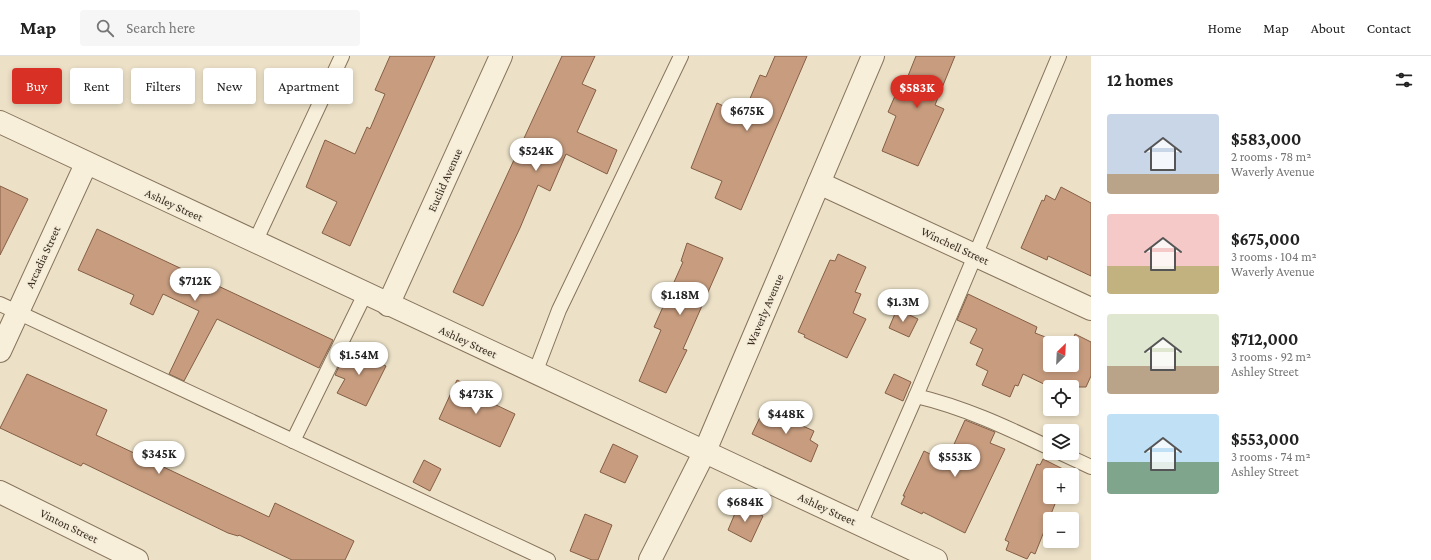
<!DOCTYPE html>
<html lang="en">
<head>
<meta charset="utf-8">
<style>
	:root { --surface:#fff; --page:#f6f6f6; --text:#222; --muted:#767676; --line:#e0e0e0; --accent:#d93025 }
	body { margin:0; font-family:"Crimson Pro",serif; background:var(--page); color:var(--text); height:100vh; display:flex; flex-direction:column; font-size:15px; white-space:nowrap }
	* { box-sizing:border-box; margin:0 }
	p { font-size:13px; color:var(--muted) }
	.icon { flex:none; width:22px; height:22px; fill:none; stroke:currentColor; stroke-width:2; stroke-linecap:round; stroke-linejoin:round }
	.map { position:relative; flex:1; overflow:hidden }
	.sheet { display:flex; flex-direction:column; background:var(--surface); width:340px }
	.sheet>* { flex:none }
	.banner { position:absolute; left:12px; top:12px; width:380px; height:36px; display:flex; gap:8px }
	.needle { width:26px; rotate:24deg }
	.buttons { position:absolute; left:1043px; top:280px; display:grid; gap:8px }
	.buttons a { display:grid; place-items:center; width:36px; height:36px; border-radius:4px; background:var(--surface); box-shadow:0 2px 6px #0003; font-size:20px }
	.price { position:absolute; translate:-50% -34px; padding:0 9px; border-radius:14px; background:#fff; color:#222; font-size:13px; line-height:26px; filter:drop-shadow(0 1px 2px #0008) }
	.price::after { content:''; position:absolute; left:50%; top:24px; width:12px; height:9px; margin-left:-6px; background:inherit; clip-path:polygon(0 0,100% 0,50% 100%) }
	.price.active { background:var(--accent); color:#fff }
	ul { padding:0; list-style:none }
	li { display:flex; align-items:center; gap:12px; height:100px; padding:0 16px }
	li span { display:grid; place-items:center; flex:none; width:112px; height:80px; border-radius:4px; color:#555 }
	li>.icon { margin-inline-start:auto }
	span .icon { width:48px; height:48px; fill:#fffc; stroke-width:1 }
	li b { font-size:17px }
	h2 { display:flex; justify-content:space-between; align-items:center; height:48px; padding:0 16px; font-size:17px }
	.pill { padding:0 14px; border-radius:4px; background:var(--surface); box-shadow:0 2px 6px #0003; font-size:14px; line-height:36px }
	.pill.active { background:var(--accent); color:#fff }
	header { display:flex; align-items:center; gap:24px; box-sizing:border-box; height:56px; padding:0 20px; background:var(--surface); border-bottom:1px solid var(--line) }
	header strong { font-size:19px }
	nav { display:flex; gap:22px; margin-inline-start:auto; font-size:14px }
	.search { width:280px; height:36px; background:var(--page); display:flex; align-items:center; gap:10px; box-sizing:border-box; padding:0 14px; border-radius:4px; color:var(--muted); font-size:15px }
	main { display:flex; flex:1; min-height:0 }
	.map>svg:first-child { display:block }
</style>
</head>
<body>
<header>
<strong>Map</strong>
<div class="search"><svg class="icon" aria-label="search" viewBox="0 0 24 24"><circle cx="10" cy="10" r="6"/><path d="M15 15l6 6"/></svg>Search here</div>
<nav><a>Home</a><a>Map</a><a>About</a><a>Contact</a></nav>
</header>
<main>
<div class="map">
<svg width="1091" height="504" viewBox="0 0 1091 504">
	<rect width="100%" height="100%" fill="#ece1c7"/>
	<g fill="#c89d7f" stroke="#855e44">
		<polygon points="390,0 435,0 350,190 322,177 337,146 306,131 325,84 355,98 367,71 370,73 385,38 375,34"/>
		<polygon points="562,0 595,0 582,28 596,34 577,76 617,94 607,118 566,98 550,135 538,129 520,172 483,250 453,236"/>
		<polygon points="775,0 807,0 741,154 715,142 722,125 691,112 717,47 743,59 760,19 766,21"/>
		<polygon points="916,0 955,0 935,49 944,53 918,110 882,95 896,60 888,56 898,33 902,35"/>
		<polygon points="0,130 28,143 0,199"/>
		<polygon points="1061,131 1091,147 1091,220 1048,200 1047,204 1021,192 1042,144 1044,145 1046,139 1055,144"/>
		<polygon points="97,173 333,284 319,312 217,263 184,325 169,318 199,255 163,238 153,259 130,248 134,239 78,214"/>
		<polygon points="687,187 723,202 683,293 687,294 666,337 639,325 661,274 654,271 683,206 681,205"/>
		<polygon points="838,198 866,211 855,236 861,238 853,257 866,263 847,302 804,281 805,279 798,276 830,204 835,205"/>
		<polygon points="968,238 1037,271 1035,277 1061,287 1050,287 1050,309 1072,309 1071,287 1075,278 1091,286 1091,320 1086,331 1050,331 1023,318 1018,330 1015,329 1010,341 982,329 988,315 976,309 983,293 970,287 977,273 957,264"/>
		<polygon points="897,253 918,263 909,281 889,272"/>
		<polygon points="348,291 386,310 366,350 337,337 345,323 335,319"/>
		<polygon points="27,318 107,354 96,379 269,461 275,447 354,485 345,504 292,504 239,479 238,480 228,477 83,407 81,410 0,372"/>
		<polygon points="894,318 911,326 903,345 885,337"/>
		<polygon points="457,324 478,334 475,339 515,358 500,391 439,363"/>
		<polygon points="763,355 770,359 771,356 814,375 810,384 818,389 811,406 752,378"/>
		<polygon points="965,364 995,376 990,387 1005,393 965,477 923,456 922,458 901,448 905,440 903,440 924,395 946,406"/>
		<polygon points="613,388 638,400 625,427 600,416"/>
		<polygon points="1043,403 1065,414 1063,419 1050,419 1050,441 1052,441 1050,446 1055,448 1035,498 1031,496 1027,503 1006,494 1009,486 1005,484 1037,408 1040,409"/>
		<polygon points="424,404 441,413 430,435 413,426"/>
		<polygon points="739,448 763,460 751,486 728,474"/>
		<polygon points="585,458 612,469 598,504 592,504 570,495"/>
	</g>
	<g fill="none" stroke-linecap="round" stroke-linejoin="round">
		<g stroke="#87745d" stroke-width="16">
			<g id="lane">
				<polyline points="255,186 342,0"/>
				<polyline points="0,248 548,504"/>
				<polyline points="535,317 559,254 681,0"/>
				<polyline points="916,340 1059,0"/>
				<polyline points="293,385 365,238"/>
				<polyline points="1061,397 1091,411"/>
				<path d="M 860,468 L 916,340 C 963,351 1006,371 1050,392"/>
			</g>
		</g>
		<g stroke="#87745d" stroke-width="24">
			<g id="street">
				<polyline points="0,66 936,504"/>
				<polyline points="819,127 1091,253"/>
				<polyline points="388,249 501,0"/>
				<polyline points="0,295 86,108"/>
				<polyline points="0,436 137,504"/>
				<polyline points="650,504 705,395 873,0"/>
			</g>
		</g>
		<use href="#lane" stroke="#f7efda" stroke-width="14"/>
		<use href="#street" stroke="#f7efda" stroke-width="22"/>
	</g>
	<g text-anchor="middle" stroke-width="3" stroke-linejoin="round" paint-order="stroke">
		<g font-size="12" fill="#382c20" stroke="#f4ebd7">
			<text transform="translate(445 124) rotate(-66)" y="4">Euclid Avenue</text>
			<text transform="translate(174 149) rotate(25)" y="4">Ashley Street</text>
			<text transform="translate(955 190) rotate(25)" y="4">Winchell Street</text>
			<text transform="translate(43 201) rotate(-65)" y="4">Arcadia Street</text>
			<text transform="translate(765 254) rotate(-67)" y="4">Waverly Avenue</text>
			<text transform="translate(468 286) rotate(25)" y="4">Ashley Street</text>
			<text transform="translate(827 453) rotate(25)" y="4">Ashley Street</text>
			<text transform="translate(69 470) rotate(26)" y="4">Vinton Street</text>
		</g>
	</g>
</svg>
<div class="buttons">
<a><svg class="needle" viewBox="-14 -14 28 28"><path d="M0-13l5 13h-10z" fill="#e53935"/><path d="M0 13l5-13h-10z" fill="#767676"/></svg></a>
<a><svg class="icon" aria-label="locate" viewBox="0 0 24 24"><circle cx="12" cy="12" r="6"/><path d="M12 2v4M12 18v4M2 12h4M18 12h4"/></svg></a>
<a><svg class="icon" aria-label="layers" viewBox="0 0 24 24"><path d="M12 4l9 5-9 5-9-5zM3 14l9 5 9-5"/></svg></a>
<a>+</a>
<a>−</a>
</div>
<b class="price active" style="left:917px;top:53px">$583K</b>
<b class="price" style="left:747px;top:76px">$675K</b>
<b class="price" style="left:536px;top:116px">$524K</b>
<b class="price" style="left:195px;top:246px">$712K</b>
<b class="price" style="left:680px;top:260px">$1.18M</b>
<b class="price" style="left:903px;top:267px">$1.3M</b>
<b class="price" style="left:359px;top:320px">$1.54M</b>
<b class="price" style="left:476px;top:359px">$473K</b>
<b class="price" style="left:786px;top:379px">$448K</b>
<b class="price" style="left:159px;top:419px">$345K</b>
<b class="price" style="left:955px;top:422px">$553K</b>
<b class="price" style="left:745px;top:467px">$684K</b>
<div class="banner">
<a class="pill active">Buy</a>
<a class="pill">Rent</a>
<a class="pill">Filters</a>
<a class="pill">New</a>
<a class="pill">Apartment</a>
</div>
</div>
<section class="sheet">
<h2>12 homes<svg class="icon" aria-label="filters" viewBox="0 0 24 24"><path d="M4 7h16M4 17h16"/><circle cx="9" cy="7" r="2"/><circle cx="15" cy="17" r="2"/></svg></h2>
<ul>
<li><span style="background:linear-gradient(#c9d6e8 75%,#b9a48a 0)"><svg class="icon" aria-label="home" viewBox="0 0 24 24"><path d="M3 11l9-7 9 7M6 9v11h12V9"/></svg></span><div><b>$583,000</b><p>2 rooms · 78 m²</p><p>Waverly Avenue</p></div></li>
<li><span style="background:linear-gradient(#f6c9c9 65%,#c2b280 0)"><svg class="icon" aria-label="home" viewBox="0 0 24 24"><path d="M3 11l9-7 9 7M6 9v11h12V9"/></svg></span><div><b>$675,000</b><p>3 rooms · 104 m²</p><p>Waverly Avenue</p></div></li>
<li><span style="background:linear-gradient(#dfe7d0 65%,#b9a48a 0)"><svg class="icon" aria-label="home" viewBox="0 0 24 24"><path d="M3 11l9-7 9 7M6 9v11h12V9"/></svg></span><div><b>$712,000</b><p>3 rooms · 92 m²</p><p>Ashley Street</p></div></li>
<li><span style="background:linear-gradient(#bfe0f5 60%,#7fa58c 0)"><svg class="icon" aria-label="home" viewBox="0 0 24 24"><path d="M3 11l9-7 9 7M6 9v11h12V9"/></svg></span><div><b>$553,000</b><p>3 rooms · 74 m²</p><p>Ashley Street</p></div></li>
</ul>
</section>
</main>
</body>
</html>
